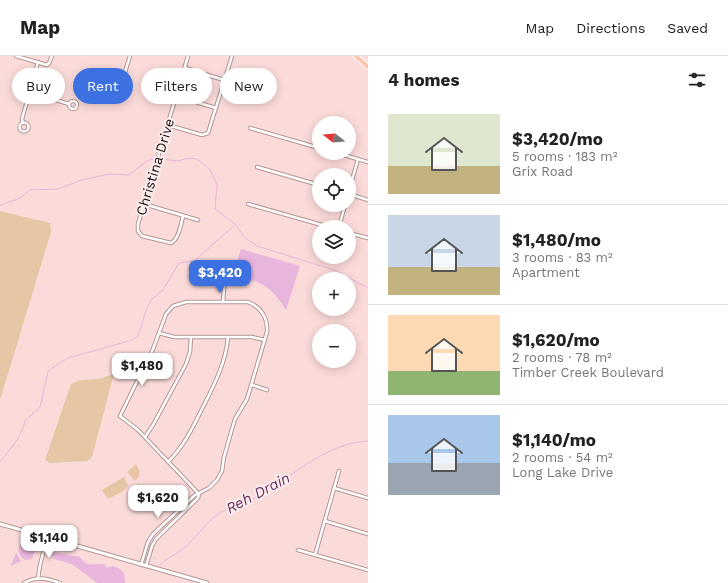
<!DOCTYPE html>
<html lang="en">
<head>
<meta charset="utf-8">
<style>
	:root { --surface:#fff; --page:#f2f2f2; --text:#222; --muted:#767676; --line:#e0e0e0; --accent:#3d71e1 }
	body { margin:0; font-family:"Work Sans",sans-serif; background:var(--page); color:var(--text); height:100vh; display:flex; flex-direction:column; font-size:15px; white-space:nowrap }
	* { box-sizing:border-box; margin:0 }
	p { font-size:13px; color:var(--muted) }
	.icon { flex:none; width:22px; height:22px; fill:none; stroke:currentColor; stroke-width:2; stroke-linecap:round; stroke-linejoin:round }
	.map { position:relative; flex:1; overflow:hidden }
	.side { display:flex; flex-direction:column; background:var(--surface); width:360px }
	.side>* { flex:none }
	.guide { position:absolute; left:12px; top:12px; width:296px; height:36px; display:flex; gap:8px }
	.needle { width:26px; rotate:287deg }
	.tools { position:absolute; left:312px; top:60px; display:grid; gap:8px }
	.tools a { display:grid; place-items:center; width:44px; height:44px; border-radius:50%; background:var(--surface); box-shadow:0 2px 10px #0003; font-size:20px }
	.price { position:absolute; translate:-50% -34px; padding:0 9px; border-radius:8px; background:#fff; color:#222; font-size:13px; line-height:26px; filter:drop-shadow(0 1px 2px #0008) }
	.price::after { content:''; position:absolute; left:50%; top:24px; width:12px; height:9px; margin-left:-6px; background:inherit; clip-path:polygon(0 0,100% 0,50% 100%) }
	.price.active { background:var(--accent); color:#fff }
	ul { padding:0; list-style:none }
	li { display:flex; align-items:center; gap:12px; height:100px; padding:0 20px }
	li+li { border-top:1px solid var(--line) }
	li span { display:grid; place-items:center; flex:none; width:112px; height:80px; border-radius:0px; color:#555 }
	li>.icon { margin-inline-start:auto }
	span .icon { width:48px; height:48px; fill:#fffc; stroke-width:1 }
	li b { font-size:17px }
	h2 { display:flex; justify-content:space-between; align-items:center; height:48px; padding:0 20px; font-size:17px }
	.tag { padding:0 14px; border-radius:18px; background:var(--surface); box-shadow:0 2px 10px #0003; font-size:14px; line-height:36px }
	.tag.active { background:var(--accent); color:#fff }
	header { display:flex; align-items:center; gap:24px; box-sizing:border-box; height:56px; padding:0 20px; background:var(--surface); border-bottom:1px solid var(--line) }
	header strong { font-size:19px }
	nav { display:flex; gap:22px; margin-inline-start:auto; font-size:14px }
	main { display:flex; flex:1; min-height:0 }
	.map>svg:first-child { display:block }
</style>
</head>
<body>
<header>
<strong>Map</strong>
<nav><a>Map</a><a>Directions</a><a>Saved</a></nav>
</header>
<main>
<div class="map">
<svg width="368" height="527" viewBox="0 0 368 527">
	<rect width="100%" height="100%" fill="#fbdbda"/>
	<g fill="#e6c6a4">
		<polygon points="0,155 50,167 51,176 0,344"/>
		<polygon points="114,318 92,401 88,405 50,407 45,404 71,328 80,324 98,323"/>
		<polygon points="136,408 140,416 138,422 135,425 127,416"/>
		<polygon points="124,421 128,430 122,436 108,443 102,434"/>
		<polygon points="138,428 141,429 140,434 151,453 147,455 138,440 134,439 131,434"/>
	</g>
	<g fill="#e8b5dd">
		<path d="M 241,193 L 300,210 L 286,254 C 284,252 282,247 279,244 C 273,235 264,228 254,225 C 246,222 239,227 232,221 Z"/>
		<polygon points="21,486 36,490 32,503 25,504 21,500 18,495"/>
		<path d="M 53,496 L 80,501 C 86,511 92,508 104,508 L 107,512 C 114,508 119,512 124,517 L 125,527 L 97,527 L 72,508 L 54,503 L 52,500 Z"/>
		<polygon points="16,497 21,505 11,510"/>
	</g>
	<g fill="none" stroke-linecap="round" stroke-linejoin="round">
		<g stroke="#e8b5dd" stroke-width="1">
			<polyline points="161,103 177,105 190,102 197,103 202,107 210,114 217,128 215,153 235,168 245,182 257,190 337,215 368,232"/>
			<polyline points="0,149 18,143 30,134 58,133 82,124 109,118 129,119 147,105 153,103"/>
			<polyline points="141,271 146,254 151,244 163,234 179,207 194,205 235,169"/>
			<path d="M 0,406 C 10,393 22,381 25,365 L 40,351 L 48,316 L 53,311 L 68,302 L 129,285 C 136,282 139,281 140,272"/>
			<path d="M 160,509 C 168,501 176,499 184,492 C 197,481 207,465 221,456 C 229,451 239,450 247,446 C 252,444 256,441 260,439 C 295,419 326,387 368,385"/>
		</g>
		<g stroke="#b39694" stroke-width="4.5">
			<g id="minor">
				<polyline points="16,0 47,9 49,7 52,0"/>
				<polyline points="185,12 224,24"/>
				<polyline points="120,32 130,0"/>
				<polyline points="30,36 69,48"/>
				<polyline points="176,40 216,52"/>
				<circle cx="73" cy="49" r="4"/>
				<circle cx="24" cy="71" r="4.5"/>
				<polyline points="23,67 22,63 38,6"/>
				<polyline points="168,69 202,79 208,77 232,0"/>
				<polyline points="250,72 319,92"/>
				<polyline points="337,97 368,106"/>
				<polyline points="257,111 319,129"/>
				<polyline points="349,135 358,103"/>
				<polyline points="349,138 368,144"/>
				<polyline points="144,148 198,164"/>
				<polyline points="248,148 329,171"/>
				<path d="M 183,160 C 181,168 179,183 171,187 L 142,180 L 138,175 L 138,168 L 188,0"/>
				<polyline points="339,171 345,149"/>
				<polyline points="349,177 368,182"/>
				<polyline points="223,246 225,221"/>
				<polyline points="159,277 174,281 252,281 265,284"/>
				<polyline points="252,329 267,334"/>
				<polyline points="145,381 153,369 186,308 190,296 191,281"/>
				<path d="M 168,406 C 183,391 191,375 200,357 C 212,333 226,308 228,281"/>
				<polyline points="334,432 368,442"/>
				<polyline points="325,465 368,478"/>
				<polyline points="298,494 368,514"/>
				<polyline points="315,499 339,415"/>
				<path d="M 141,509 L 148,486 L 153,478 L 195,439 L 209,432 L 217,424 L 222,415 L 224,401 L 232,373 L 235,363 L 247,343 L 267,276 C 268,262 261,251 248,246 L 186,246 L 173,250 L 166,258 L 153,293 L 120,360 L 138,374 L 199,438"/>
				<polyline points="146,510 152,490 156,483 198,442 199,438"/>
				<polyline points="38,522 40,509 47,482"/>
				<path d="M 24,527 C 36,520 47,522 60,527"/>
			</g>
		</g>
		<g stroke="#b39694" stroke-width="5">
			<polyline id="tertiary" points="0,468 207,527"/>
		</g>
		<g stroke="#fff" stroke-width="6">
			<polyline id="primary" points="356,0 368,11"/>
		</g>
		<use href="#minor" stroke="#fff" stroke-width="2.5"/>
		<use href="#tertiary" stroke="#fff" stroke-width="3"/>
		<use href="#primary" stroke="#fac5ad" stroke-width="4"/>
	</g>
	<g text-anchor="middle" stroke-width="4" stroke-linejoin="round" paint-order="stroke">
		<g font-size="14" fill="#180e0d" stroke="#fbeeed">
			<text transform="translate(155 111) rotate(-73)" y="5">Christina Drive</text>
		</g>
		<g font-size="15" font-style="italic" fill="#6c2f62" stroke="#fbeeed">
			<text transform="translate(258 437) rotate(-28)" y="5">Reh Drain</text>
		</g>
	</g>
</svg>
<div class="tools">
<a><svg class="needle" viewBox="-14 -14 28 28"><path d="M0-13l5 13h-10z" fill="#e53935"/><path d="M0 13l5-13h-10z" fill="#767676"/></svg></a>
<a><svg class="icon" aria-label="locate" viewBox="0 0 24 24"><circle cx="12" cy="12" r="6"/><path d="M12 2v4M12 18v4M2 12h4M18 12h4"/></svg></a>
<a><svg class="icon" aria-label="layers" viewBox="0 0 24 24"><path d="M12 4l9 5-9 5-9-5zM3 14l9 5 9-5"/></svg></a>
<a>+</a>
<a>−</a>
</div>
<b class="price active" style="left:220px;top:238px">$3,420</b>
<b class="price" style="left:142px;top:331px">$1,480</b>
<b class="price" style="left:158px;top:463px">$1,620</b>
<b class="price" style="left:49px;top:503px">$1,140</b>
<div class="guide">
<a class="tag">Buy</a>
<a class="tag active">Rent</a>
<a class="tag">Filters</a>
<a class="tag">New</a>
</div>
</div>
<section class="side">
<h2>4 homes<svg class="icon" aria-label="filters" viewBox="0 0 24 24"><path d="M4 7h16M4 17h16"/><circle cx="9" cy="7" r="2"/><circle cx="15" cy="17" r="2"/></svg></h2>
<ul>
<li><span style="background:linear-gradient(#dfe7d0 65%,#c2b280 0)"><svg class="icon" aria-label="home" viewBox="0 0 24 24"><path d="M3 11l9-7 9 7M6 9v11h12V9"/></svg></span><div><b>$3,420/mo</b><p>5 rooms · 183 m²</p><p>Grix Road</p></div></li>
<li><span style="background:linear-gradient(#c9d6e8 65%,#c2b280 0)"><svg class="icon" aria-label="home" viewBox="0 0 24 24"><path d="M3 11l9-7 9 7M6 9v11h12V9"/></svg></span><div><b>$1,480/mo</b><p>3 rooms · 83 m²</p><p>Apartment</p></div></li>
<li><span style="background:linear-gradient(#ffd9b3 70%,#8fb573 0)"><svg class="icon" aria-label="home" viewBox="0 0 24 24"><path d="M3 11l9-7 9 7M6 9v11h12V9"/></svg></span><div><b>$1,620/mo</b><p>2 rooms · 78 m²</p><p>Timber Creek Boulevard</p></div></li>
<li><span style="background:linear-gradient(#a9c7e8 60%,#9aa5b1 0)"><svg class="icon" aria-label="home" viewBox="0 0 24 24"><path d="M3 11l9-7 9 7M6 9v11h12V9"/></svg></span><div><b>$1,140/mo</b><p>2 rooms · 54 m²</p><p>Long Lake Drive</p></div></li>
</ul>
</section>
</main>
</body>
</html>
